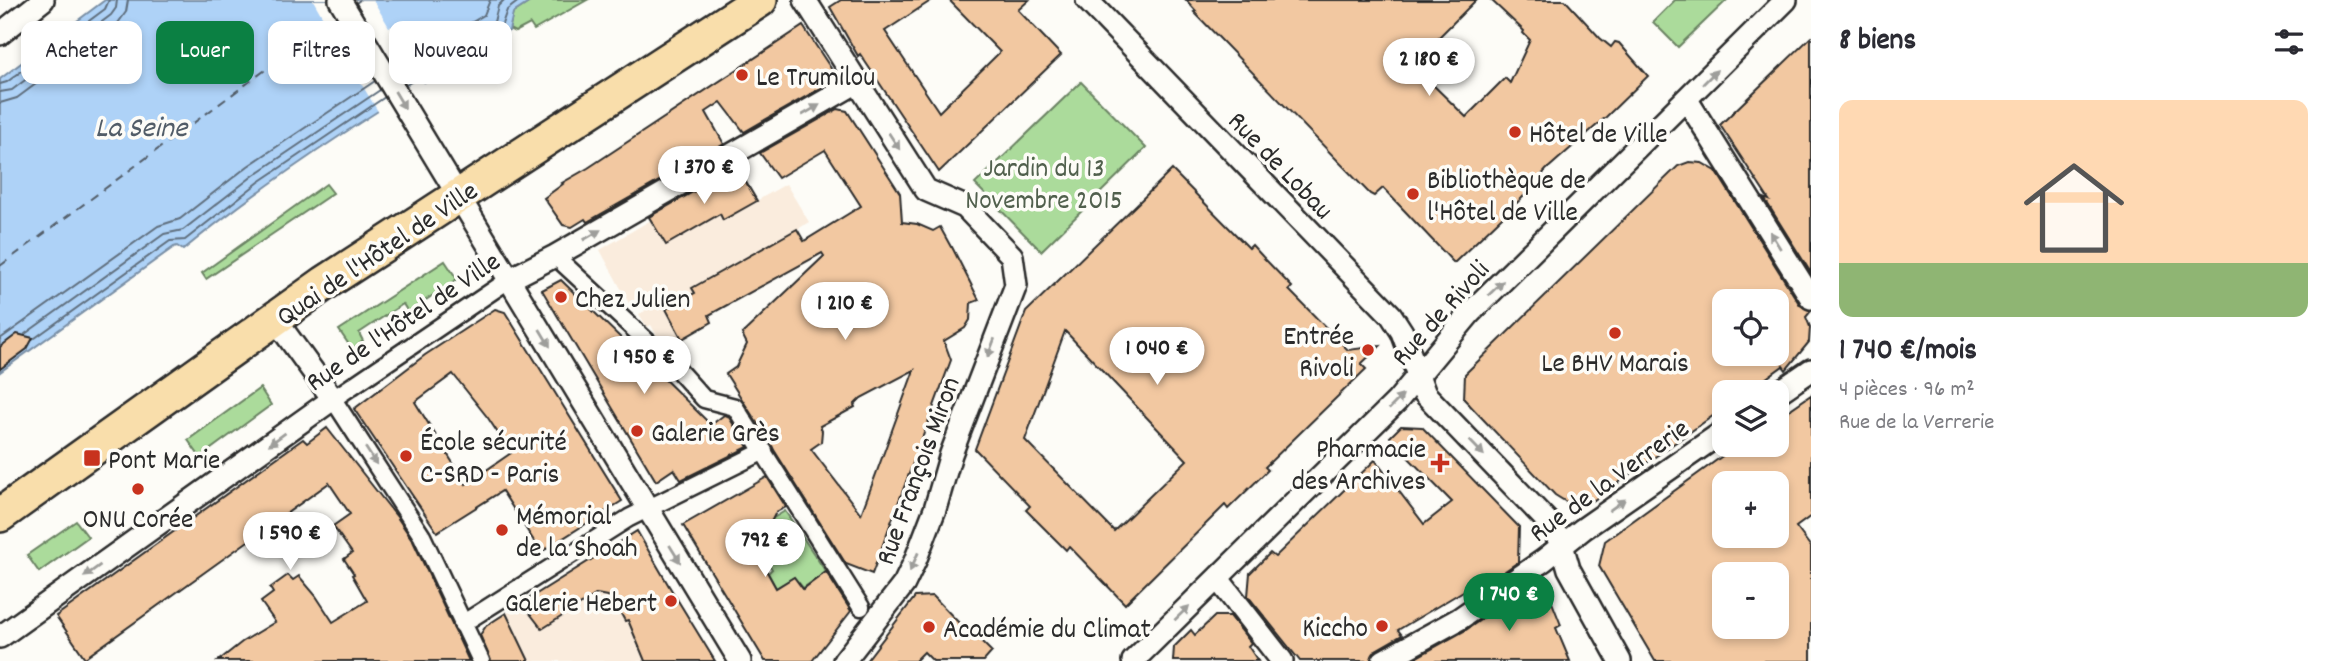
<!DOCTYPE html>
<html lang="fr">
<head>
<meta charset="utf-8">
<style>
	:root { --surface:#fff; --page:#f7f7f7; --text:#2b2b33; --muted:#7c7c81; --line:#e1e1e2; --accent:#0b8043 }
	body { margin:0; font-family:Dekko,sans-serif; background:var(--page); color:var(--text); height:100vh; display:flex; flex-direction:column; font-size:26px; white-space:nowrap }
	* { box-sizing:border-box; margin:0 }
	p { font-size:23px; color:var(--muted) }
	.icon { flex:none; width:38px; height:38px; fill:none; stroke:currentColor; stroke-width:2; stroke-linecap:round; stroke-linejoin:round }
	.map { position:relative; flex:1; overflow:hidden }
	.details { display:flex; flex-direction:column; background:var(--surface); width:525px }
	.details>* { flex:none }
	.top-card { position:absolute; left:21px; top:21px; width:665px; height:63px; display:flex; gap:14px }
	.fabs { position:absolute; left:1712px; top:289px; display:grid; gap:14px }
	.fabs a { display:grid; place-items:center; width:77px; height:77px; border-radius:14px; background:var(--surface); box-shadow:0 4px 10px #0003; font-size:35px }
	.price { position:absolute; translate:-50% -60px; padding:0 16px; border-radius:24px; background:#fff; color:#222; font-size:23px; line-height:46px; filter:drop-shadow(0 2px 4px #0008) }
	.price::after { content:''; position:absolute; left:50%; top:42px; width:21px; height:16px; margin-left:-10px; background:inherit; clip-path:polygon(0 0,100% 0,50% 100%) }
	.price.current { background:var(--accent); color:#fff }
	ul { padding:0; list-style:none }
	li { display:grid; align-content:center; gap:14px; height:371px; padding:0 28px }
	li+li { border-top:2px solid var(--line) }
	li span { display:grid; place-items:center; height:217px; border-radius:14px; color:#555 }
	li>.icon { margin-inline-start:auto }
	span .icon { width:126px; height:126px; fill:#fffc; stroke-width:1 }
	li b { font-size:30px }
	h2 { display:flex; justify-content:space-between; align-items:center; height:84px; padding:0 28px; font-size:30px }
	.tag { padding:0 24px; border-radius:14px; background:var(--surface); box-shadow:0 4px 10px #0003; font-size:24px; line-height:63px }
	.tag.current { background:var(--accent); color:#fff }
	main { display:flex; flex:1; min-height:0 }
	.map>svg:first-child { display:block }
</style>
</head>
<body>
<main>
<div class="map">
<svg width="1811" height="661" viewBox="0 0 1811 661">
	<rect width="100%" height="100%" fill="#fdfcf7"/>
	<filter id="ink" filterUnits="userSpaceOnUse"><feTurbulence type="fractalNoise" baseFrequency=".0143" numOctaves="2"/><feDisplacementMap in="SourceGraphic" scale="14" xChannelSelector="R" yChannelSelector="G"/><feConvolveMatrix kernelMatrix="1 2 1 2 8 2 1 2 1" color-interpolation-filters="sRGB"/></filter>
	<g filter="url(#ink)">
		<g fill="#faecdd">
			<polygon points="786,184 809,222 798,229 811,253 815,252 816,256 709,315 712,322 669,346 663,347 651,325 647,327 639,314 645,311 642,304 632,309 600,250 651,220 667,244 720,214 723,220"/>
			<polygon points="600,555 645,661 493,661 484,630 486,626"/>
		</g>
		<g fill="#abdb9b" stroke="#6b8363" stroke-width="2">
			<polygon points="533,0 587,0 534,30 530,24 515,32 509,29 513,13"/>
			<polygon points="1675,0 1727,0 1678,47 1653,22"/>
			<polygon points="1081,82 1146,148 1041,251 975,184"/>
			<polygon points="326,184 333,193 206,279 202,273"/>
			<polygon points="445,261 457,279 408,312 403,304 359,333 363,341 352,349 339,330"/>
			<polygon points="260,388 271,405 200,457 188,440"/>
			<polygon points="785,511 826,572 803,588 794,577 776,588 768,573 772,569 765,558 775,550 760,526"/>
			<polygon points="76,521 88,537 39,572 27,555"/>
		</g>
		<path fill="#aed2f7" stroke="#7a8fa5" stroke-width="2" d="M 105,0 L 533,0 L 513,13 L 509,31 C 396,98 285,167 183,250 L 177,246 L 174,247 L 0,372 L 0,79 Z"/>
		<polygon fill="#fdfcf7" points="313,0 373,0 389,27 394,26 399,29 401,34 398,40 425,85 379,113 351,67 345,67 341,63 343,53"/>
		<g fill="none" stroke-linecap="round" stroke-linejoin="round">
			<g stroke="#5f6e7d" stroke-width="2">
				<polyline points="396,68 484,15 490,0"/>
				<polyline points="401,77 494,22 498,6 504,0"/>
				<polyline points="0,84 7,82 105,9 109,0"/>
				<polyline points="406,85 501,27 507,10 520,0"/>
				<polyline points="0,92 12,90 111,15 116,8 117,0"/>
				<polyline points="0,103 17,98 118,23 126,12 128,0"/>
				<polyline points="25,334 164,234 183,230 254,175 380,90"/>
				<polyline points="35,338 170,241 185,240 259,182 385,97"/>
				<polyline points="0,339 158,226 180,219 248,166 375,81"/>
			</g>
			<g stroke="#525d68" stroke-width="2" stroke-dasharray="9 7" stroke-linecap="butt">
				<polyline points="353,5 360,0"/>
				<polyline points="0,266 337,17"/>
			</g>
		</g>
		<g fill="#f2c8a1" stroke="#2b2b2b" stroke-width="2" fill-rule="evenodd">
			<polygon points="841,0 932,0 885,31 939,112 1000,52 949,0 1029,0 1018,10 1061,55 939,172 860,54 858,56 830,7"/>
			<polygon points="1186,0 1476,0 1431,45 1437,65 1429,81 1466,117 1505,78 1510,83 1530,40 1523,33 1524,31 1491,0 1565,0 1600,38 1611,47 1615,42 1619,43 1648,76 1606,117 1546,170 1525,195 1454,263 1383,188 1374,196 1370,194 1194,12 1196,11"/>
			<polygon points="803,26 836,76 826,85 744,132 721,102 706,112 724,144 587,222 585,219 572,227 563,225 544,198 563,184 562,183 588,168"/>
			<polygon points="1811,37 1811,273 1764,198 1769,200 1720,125"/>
			<path d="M 838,109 L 847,111 L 900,193 L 902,222 L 917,224 L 933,231 L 940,227 L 951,247 L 952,247 L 979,300 L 971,303 L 970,320 L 965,328 L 944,341 L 951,360 L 872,574 L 846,564 L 726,374 L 736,367 L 747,344 L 742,334 L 824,256 L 822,253 L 709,315 L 712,322 L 682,339 L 666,309 L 695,293 L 692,288 L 797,229 L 804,241 L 861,206 L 825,150 L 778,178 L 760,153 ZM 914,370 L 876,474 L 861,514 L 811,449 L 821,442 L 822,431 L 820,426 L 855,407 L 854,405 L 861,398 Z"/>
			<path d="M 1689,162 L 1702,163 L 1716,171 L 1800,305 L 1811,311 L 1806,317 L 1810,327 L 1809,342 L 1786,370 L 1783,366 L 1747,392 L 1724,392 L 1724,408 L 1594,500 L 1581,504 L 1568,503 L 1555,495 L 1464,399 L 1465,374 L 1678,166 ZM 1724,301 L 1776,301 L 1776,354 L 1724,354 Z"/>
			<polygon points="737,167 757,201 723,220 720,214 666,245 649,217"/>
			<path d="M 1172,170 L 1249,248 L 1252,245 L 1263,257 L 1292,287 L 1289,290 L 1348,350 L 1380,346 L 1361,364 L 1366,369 L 1265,467 L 1268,470 L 1228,509 L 1225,505 L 1125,604 L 1069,546 L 1066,550 L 1026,510 L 1030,506 L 975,449 L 1026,312 ZM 1065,331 L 1187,460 L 1114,531 L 1025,440 Z"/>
			<polygon points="561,280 628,345 645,355 643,358 711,425 724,415 728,416 748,447 681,480 674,469 656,481 542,290"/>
			<path d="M 495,309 L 505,312 L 622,501 L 541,552 L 502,491 L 437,532 L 354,409 L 425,355 ZM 453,374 L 488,418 L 511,453 L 466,484 L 415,402 Z"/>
			<polygon points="17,334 33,338 27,349 0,369 0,347"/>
			<path d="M 1811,395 L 1811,516 L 1796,527 L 1811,547 L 1811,661 L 1655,661 L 1599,566 L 1605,541 L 1739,444 L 1776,444 L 1776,419 ZM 1724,483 L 1776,483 L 1776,536 L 1724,536 ZM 1724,574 L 1776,574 L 1776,626 L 1724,626 Z"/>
			<polygon points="1401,426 1422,427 1519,527 1518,562 1469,596 1465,590 1398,630 1402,635 1376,650 1370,661 1300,661 1248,596 1250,573 1270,553 1275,557 1375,460 1424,524 1452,502 1393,442 1390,437"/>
			<polygon points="327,428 397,517 413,541 469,661 218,661 242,642 275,622 261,602 273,593 270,588 288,575 293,580 299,576 316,596 333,622 367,601 352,575 354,574 344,559 352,553 333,526 350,514 329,483 85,658 56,616 303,439 307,443"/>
			<polygon points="767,477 786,507 776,512 756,552 776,588 794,577 803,589 826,572 851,611 812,661 765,661 683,525"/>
			<polygon points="637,531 669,586 715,661 645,661 628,620 625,621 612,597 597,594 542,629 522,603"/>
			<polygon points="1542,577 1561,625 1556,628 1570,661 1410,661 1466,630"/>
			<polygon points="933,596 962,626 972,635 974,634 992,652 984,661 933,661 924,652 915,661 866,661 915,597"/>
			<polygon points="506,613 529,661 491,661 480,635 486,626"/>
			<polygon points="1215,616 1230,616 1251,643 1248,646 1258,661 1173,661 1174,647 1191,630 1195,635"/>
		</g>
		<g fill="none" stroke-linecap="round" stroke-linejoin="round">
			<g stroke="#2b2b2b" stroke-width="21">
				<g id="pedestrian">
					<polyline points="555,256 677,369 704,399 735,407 861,607"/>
					<polyline points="462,624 629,518 764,451"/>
					<polyline points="481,661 422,536 333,399 510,279"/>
				</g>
			</g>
			<g stroke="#2b2b2b" stroke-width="26">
				<g id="minor">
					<polyline points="340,0 740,661"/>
					<polyline points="805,0 926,190 965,207 1012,256 1016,285 951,454 935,509 915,561 904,584 844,661"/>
					<polyline points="1087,0 1391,315 1402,332 1425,394 1550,524 1562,545 1569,569 1620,661"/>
					<polyline points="0,34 43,0"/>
					<polyline points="1687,100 1811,298"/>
					<polyline points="510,279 555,256 856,83"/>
					<polyline points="1776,394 1811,370"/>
					<polyline points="1218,579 1282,661"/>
					<polyline points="0,637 333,399 275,319"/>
					<polyline points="1133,661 1397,401 1470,313 1786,0"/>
					<polyline points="1383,661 1459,619 1544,560 1583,529 1724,431"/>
				</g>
			</g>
			<g stroke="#2b2b2b" stroke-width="38">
				<polyline id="primary" points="0,515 325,283 760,0"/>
			</g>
			<use href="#pedestrian" stroke="#fdfcf7" stroke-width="16"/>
			<use href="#minor" stroke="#fdfcf7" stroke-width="21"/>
			<use href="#primary" stroke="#f9deab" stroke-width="33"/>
		</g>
		<defs><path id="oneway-solid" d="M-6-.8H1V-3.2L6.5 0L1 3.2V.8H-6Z" transform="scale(1.75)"/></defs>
		<g fill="#9e9e9b">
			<use href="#oneway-solid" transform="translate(1710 77) rotate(-45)"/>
			<use href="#oneway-solid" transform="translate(400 100) rotate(59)"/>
			<use href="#oneway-solid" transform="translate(811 110) rotate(-30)"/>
			<use href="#oneway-solid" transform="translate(894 141) rotate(57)"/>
			<use href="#oneway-solid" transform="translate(592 235) rotate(-30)"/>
			<use href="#oneway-solid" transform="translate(1775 240) rotate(-122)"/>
			<use href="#oneway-solid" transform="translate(1496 288) rotate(-44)"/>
			<use href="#oneway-solid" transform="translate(545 338) rotate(59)"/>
			<use href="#oneway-solid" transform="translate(991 348) rotate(111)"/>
			<use href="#oneway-solid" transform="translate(1396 402) rotate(-46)"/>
			<use href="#oneway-solid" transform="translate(277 439) rotate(144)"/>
			<use href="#oneway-solid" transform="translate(1477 448) rotate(46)"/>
			<use href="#oneway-solid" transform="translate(371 456) rotate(57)"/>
			<use href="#oneway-solid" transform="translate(1617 505) rotate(-35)"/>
			<use href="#oneway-solid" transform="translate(675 554) rotate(58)"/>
			<use href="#oneway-solid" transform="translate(914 562) rotate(114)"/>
			<use href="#oneway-solid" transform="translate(92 571) rotate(144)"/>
			<use href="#oneway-solid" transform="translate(1182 613) rotate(-44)"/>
		</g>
	</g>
	<g fill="#c8321e" stroke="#fdfcf7" stroke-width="2.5">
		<circle cx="742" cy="75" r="7"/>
		<circle cx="1515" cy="132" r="7"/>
		<circle cx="1413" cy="194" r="7"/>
		<circle cx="561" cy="297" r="7"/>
		<circle cx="1615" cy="333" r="7"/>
		<circle cx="1368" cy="350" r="7"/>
		<circle cx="637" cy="431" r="7"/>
		<circle cx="406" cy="456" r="7"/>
		<rect x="83" y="449" width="18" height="18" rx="3.5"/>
		<path d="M1436.5 452.5h7v7h7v7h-7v7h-7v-7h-7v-7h7z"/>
		<circle cx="138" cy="489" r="7"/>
		<circle cx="502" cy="530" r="7"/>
		<circle cx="671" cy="601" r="7"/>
		<circle cx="1382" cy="626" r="7"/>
		<circle cx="929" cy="627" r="7"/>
	</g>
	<g text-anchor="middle" stroke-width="7" stroke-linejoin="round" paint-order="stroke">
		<g font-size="28" fill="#2b2b2b" stroke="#fdfcf7" text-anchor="start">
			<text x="756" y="85">Le Trumilou</text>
			<text x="1529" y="142">Hôtel de Ville</text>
			<text x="1427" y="188">Bibliothèque de<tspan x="1427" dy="32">l'Hôtel de Ville</tspan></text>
			<text x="575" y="307">Chez Julien</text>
			<text x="1354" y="344" text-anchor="end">Entrée<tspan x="1354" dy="32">Rivoli</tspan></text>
			<text x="1615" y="371" text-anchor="middle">Le BHV Marais</text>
			<text x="651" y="441">Galerie Grès</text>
			<text x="420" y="450">École sécurité<tspan x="420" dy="32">C-SRD - Paris</tspan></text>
			<text x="1426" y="457" text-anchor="end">Pharmacie<tspan x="1426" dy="32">des Archives</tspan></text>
			<text x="108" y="468">Pont Marie</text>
			<text x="516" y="524">Mémorial<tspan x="516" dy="32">de la Shoah</tspan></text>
			<text x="138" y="527" text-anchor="middle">ONU Corée</text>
			<text x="657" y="611" text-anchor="end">Galerie Hebert</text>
			<text x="1368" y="636" text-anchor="end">Kiccho</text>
			<text x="943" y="637">Académie du Climat</text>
		</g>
		<g font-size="28" fill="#2b2b2b" stroke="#fdfcf7">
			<text transform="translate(1282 164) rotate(46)" y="10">Rue de Lobau</text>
			<text transform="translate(376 252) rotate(-34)" y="10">Quai de l'Hôtel de Ville</text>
			<text transform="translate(1439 312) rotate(-48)" y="10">Rue de Rivoli</text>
			<text transform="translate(402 320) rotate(-34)" y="10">Rue de l'Hôtel de Ville</text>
			<text transform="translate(916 470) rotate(-70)" y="10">Rue François Miron</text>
			<text transform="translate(1608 479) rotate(-36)" y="10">Rue de la Verrerie</text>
		</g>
		<g font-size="28" fill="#51604d" stroke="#fdfcf7">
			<text x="1044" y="176">Jardin du 13<tspan x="1044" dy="32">Novembre 2015</tspan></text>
		</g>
		<g font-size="30" font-style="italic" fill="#525d68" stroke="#fdfcf7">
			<text x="141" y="136">La Seine</text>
		</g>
	</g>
</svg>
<div class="fabs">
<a><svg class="icon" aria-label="locate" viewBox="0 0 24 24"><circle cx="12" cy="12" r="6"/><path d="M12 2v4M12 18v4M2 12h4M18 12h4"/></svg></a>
<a><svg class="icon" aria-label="layers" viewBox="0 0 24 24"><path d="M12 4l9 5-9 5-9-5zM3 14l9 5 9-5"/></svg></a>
<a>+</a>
<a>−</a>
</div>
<b class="price" style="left:1429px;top:98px">2 180 €</b>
<b class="price" style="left:704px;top:206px">1 370 €</b>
<b class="price" style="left:845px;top:342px">1 210 €</b>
<b class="price" style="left:1157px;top:387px">1 040 €</b>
<b class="price" style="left:644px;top:396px">1 950 €</b>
<b class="price" style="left:290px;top:572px">1 590 €</b>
<b class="price" style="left:765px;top:579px">792 €</b>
<b class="price current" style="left:1509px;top:633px">1 740 €</b>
<div class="top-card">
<a class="tag">Acheter</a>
<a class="tag current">Louer</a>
<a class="tag">Filtres</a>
<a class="tag">Nouveau</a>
</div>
</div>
<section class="details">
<h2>8 biens<svg class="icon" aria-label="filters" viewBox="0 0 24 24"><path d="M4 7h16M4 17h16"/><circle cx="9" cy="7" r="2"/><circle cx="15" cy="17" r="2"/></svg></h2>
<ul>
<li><span style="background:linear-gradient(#ffd9b3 75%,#8fb573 0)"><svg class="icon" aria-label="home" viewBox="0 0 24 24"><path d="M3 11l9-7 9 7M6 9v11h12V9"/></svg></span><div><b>1 740 €/mois</b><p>4 pièces · 96 m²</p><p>Rue de la Verrerie</p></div></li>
</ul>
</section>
</main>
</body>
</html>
